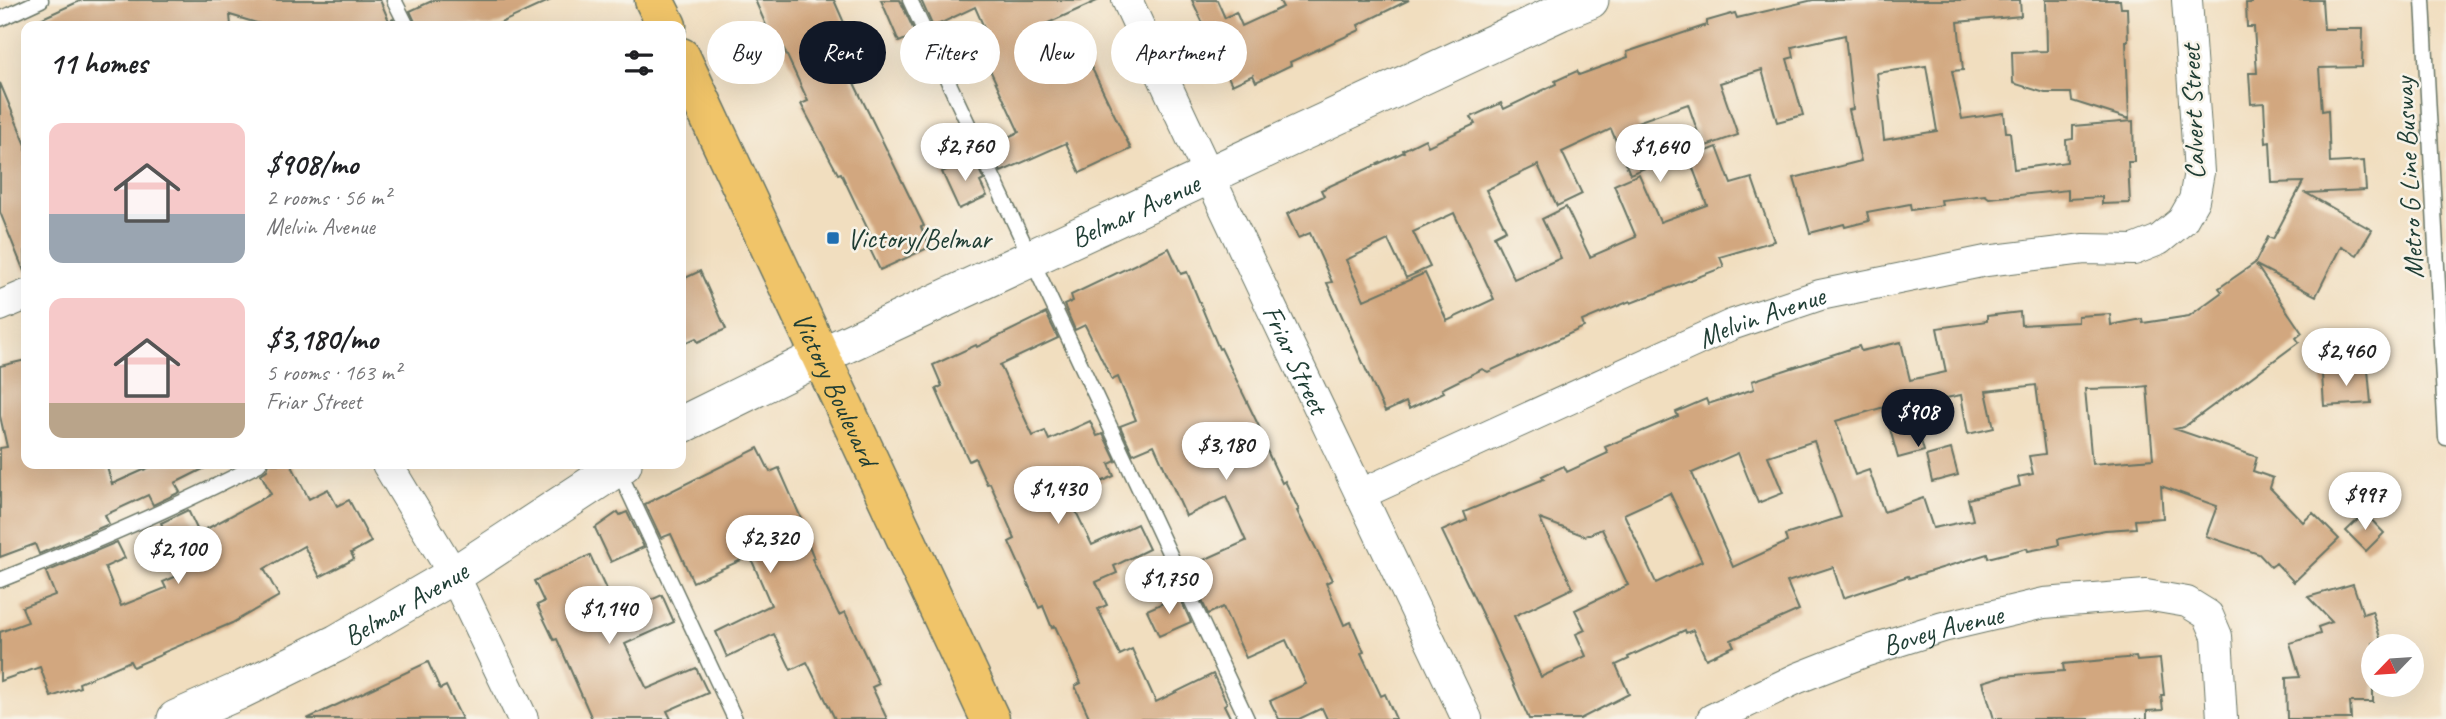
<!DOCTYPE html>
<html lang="en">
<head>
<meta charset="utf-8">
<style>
	:root { --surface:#fff; --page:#f2f2f2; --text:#202124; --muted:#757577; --accent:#111827 }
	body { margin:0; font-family:Caveat,sans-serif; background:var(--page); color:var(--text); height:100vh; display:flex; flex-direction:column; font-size:26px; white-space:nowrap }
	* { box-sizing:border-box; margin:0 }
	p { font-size:23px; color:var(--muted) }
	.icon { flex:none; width:38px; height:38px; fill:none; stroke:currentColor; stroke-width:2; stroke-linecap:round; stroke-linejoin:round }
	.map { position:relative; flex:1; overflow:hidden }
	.sheet { position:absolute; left:21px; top:21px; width:665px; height:448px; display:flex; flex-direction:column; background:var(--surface); border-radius:14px; box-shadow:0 7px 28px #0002 }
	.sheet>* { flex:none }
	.hud { position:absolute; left:707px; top:21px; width:665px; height:63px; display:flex; gap:14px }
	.needle { width:46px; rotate:245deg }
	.fabs { position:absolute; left:2361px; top:634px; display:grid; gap:14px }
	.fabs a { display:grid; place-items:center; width:63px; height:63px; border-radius:50%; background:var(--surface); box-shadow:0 7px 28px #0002; font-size:35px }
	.price { position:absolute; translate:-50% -60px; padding:0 16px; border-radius:24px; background:#fff; color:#222; font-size:23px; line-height:46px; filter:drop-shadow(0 2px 4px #0008) }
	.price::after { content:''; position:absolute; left:50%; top:42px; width:21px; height:16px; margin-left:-10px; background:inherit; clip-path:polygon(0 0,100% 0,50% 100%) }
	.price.on { background:var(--accent); color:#fff }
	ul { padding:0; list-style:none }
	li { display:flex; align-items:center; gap:21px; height:175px; padding:0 28px }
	li span { display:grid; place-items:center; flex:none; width:196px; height:140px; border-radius:14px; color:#555 }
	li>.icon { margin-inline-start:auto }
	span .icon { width:84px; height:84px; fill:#fffc; stroke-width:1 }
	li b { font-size:30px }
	h2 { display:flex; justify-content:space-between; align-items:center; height:84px; padding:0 28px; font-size:30px }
	.tag { padding:0 24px; border-radius:32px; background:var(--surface); box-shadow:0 7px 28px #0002; font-size:24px; line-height:63px }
	.tag.on { background:var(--accent); color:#fff }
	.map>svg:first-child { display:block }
</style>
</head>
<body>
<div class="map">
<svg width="2446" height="719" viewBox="0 0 2446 719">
	<rect width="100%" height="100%" fill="#f7f3e8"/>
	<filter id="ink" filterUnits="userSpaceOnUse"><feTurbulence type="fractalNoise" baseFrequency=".0143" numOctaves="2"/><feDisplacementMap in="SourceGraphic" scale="14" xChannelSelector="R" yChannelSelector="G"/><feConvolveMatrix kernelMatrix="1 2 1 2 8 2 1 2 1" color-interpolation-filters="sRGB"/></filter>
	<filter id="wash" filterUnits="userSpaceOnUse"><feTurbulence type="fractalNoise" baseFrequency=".00686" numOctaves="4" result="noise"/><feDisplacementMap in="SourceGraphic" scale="28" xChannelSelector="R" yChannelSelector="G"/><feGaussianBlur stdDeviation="1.57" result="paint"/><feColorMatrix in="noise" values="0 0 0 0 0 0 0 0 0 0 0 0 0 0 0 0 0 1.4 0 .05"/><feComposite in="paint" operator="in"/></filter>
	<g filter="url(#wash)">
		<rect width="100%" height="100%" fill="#f1debf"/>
		<g id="blocks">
			<g fill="#d2a77f" fill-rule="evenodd">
				<polygon points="82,0 380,0 389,21 393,19 396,26 267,26 230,15 231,26 25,26"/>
				<polygon points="434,0 551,0 494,26 417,26 410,11"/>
				<polygon points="755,0 834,0 845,25 829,32 924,226 921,227 930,247 880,270 866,241 872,238 841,173 838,174 801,104 808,101 778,36 772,39"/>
				<polygon points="881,0 900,0 916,35 899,42"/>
				<polygon points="921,0 1099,0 1037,28 1057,70 1086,56 1131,149 1080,173 1066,143 1001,172 990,149 1000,144 999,141 1019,132 984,57 995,52 975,7 933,27"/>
				<polygon points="1192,0 1217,0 1225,18 1236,12 1242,26 1283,7 1279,0 1409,0 1358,25 1360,30 1290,62 1291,65 1256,82 1253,75 1232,85"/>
				<path d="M 1813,0 L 2020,0 L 2021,16 L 1958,22 L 1963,70 L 1952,71 L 1962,119 L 2004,113 L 2006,132 L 2010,132 L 2014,169 L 2067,162 L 2066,140 L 2073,139 L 2073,126 L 2133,121 L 2134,162 L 2128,162 L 2130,203 L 2102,204 L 2102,197 L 2068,199 L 2068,190 L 1989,198 L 1985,195 L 1941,200 L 1942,205 L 1911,210 L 1910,204 L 1867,212 L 1869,221 L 1845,227 L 1844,224 L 1810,233 L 1794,178 L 1861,161 L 1849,110 L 1853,109 L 1845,35 L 1792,47 L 1794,57 L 1787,59 L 1803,115 L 1777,122 L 1762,70 L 1720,83 L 1738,135 L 1703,147 L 1688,104 L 1637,122 L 1655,164 L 1630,174 L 1611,129 L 1562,152 L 1582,194 L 1557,206 L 1538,165 L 1486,190 L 1506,230 L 1494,236 L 1514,279 L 1561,258 L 1542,219 L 1566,207 L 1590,257 L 1636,237 L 1614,185 L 1639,174 L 1660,222 L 1707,205 L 1689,158 L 1717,147 L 1731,184 L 1752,178 L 1774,241 L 1720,257 L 1724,267 L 1631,303 L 1630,301 L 1582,321 L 1584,327 L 1488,372 L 1482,369 L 1442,389 L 1444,392 L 1409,409 L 1406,402 L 1385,412 L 1327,283 L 1332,282 L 1310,233 L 1298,238 L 1287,214 L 1324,196 L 1321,190 L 1404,152 L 1403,150 L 1425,139 L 1428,146 L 1475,124 L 1471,117 L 1501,103 L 1504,109 L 1556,84 L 1555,81 L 1577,71 L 1579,75 L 1628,57 L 1627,52 L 1707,25 L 1707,21 L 1735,13 L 1737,18 ZM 1926,66 L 1937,131 L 1884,140 L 1877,73 ZM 1454,213 L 1494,299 L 1447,321 L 1425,273 L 1364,300 L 1346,260 L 1388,240 L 1406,278 L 1430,267 L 1413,232 Z"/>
				<polygon points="2046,0 2120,0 2121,8 2127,8 2128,41 2126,41 2129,119 2072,101 2071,93 2045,93 2013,83 2012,52 2047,51"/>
				<path d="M 2252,0 L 2322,0 L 2324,29 L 2363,29 L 2362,67 L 2319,68 L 2322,111 L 2328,110 L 2330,163 L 2364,161 L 2366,190 L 2306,193 L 2372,230 L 2357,255 L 2341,246 L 2316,296 L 2256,265 L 2302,333 L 2296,338 L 2299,342 L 2184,427 L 2175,429 L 2257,457 L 2253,471 L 2273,478 L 2270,488 L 2303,522 L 2313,513 L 2339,539 L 2294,582 L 2276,563 L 2271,567 L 2259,554 L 2206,536 L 2217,506 L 2161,486 L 2163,518 L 2135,520 L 2136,528 L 2105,530 L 2058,539 L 2059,545 L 2028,551 L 2027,548 L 1988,558 L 1987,554 L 1909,578 L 1908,576 L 1843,598 L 1833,567 L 1787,582 L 1799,610 L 1731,640 L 1734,646 L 1706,659 L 1693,630 L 1686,633 L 1685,630 L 1628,657 L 1629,659 L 1616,665 L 1629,694 L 1580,719 L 1529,719 L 1492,635 L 1442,531 L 1467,520 L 1464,512 L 1544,479 L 1542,476 L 1564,466 L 1567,472 L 1608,453 L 1605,447 L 1678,416 L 1676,412 L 1706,399 L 1708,404 L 1754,389 L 1752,381 L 1859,346 L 1861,351 L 1901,342 L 1910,380 L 1946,372 L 1937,328 L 1987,321 L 1987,316 L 2020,312 L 2021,325 L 2078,322 L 2078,316 L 2110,314 L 2111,325 L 2142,319 L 2143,323 L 2189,316 L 2222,292 L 2219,288 L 2255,263 L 2268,237 L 2273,239 L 2303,182 L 2272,183 L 2270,142 L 2266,143 L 2264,103 L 2251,104 L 2249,73 L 2257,73 L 2254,27 L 2247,27 L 2246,3 L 2252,3 ZM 2036,385 L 2045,454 L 2029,456 L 2033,474 L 2018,477 L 2020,486 L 1968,499 L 1973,520 L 1933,528 L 1923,498 L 1884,512 L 1869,470 L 1855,475 L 1836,421 L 1884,407 L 1898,458 L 1924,451 L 1911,405 L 1961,395 L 1968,434 L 1994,428 L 1986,391 ZM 2147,386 L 2153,459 L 2092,464 L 2085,389 L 2130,388 ZM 1814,441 L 1841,517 L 1785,535 L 1787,542 L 1733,567 L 1692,473 L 1738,453 L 1758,503 L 1783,493 L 1768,456 ZM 1670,493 L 1702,561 L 1656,583 L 1624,514 ZM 1540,519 L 1585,536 L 1602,529 L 1628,585 L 1575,610 L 1585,630 L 1576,634 L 1586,656 L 1541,677 L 1514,616 L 1573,588 Z"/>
				<polygon points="0,83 26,145 25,274 0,212"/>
				<polygon points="973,157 984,180 980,182 987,196 959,209 942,172"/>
				<polygon points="1169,248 1181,274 1187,272 1219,349 1221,348 1265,439 1262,440 1282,483 1285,481 1299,510 1297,511 1332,580 1326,583 1344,625 1351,622 1364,652 1361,653 1381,696 1385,694 1396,719 1327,719 1322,708 1299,719 1279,719 1270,701 1306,684 1286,640 1246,658 1223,607 1208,614 1196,588 1206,583 1197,563 1246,541 1226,497 1186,516 1154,445 1133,454 1120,426 1136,420 1118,377 1112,380 1085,325 1075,330 1064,305 1073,301 1071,295"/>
				<polygon points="700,271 726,329 698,342 696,338 681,345 681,280"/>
				<polygon points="1046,313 1058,338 1000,365 1033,436 1045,431 1049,440 1090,421 1097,436 1103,434 1116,461 1109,464 1114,476 1069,497 1092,545 1137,524 1149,549 1114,566 1117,573 1096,582 1107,605 1098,609 1120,655 1132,649 1156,702 1213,674 1227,703 1224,705 1231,719 1090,719 1075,686 1081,683 1055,626 1052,628 1043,606 1039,608 1009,542 1015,539 990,483 987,484 975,458 969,461 951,423 936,389 942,386 933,365 976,345 977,347"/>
				<polygon points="26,360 26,464 106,464 112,484 157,464 213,464 175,483 180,492 153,505 148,495 105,515 109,524 39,554 35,544 0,557 0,448 7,447 0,416 0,366"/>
				<polygon points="2368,370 2371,403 2324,406 2322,374"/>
				<polygon points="758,448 770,472 779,468 808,534 805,536 814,558 812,559 839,615 845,612 879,684 872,687 887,719 835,719 807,662 791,670 774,634 727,657 716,632 771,605 750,556 693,582 671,534 661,538 645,504"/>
				<polygon points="1951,449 1958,475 1932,482 1926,456"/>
				<polygon points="269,464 291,464 309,499 328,489 337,506 349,500 371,542 351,553 354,559 320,577 304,546 264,569 279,596 232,623 162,653 163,654 133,667 130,661 79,683 80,687 51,697 40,667 0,681 0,632 28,622 22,607 55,595 46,572 117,542 125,558 105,567 121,606 166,588 163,582 184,573 161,523 188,510 199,533 271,494 261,474 267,470"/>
				<polygon points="618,512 620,515 627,512 644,547 611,562 595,528"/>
				<polygon points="2365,513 2384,533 2366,551 2346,531"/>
				<polygon points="590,555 618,615 662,595 674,622 625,644 647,689 696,668 708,693 667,711 671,719 592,719 557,639 554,640 537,605 544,602 534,581"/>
				<polygon points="2353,584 2363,614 2372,611 2381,641 2373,643 2373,702 2350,702 2351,719 2287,719 2286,678 2300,677 2290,643 2320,634 2318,627 2332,622 2308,597"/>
				<polygon points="1179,596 1191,622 1159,636 1147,610"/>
				<polygon points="2136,657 2137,661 2160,659 2164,695 2161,695 2163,710 2147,711 2147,719 1994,719 1983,682 2003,676 2064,671 2063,664"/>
				<polygon points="428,662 440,689 446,686 462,719 307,719"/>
			</g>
		</g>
	</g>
	<g filter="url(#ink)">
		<use href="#blocks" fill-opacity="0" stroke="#687565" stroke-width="2"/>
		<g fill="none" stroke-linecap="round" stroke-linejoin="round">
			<g stroke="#687565" stroke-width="17">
				<g id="service">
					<polyline points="394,0 407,26"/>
					<polyline points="910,0 1247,719"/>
					<polyline points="2423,0 2446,438"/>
					<polyline points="0,19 41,0"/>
					<polyline points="617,467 735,719"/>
					<path d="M 0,580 C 88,545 175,508 259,464"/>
				</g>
			</g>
			<g stroke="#687565" stroke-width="32">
				<g id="minor">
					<path id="s1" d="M 1127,0 C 1238,241 1354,479 1467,719"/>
					<polyline points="0,306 26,295"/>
					<polyline points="387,464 454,575 523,719"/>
					<path id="s2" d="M 1361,494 L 1731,325 L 1820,295 L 1986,261 L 2084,249 L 2134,250 L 2159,240 L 2182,221 L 2194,200 L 2199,172 L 2187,0"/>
					<path id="s3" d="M 1712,719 L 1798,678 L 1864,652 L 1943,627 L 2044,603 L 2146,595 L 2187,602 L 2208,615 L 2217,636 L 2222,719"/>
				</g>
			</g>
			<g stroke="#687565" stroke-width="39">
				<g id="tertiary">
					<path id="s4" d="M 681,425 L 819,357 L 1560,12 L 1590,0"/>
					<path id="s5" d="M 176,719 L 239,691 L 337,643 L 454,575 L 623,464"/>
				</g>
			</g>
			<g stroke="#687565" stroke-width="41">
				<g id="primary">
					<polyline points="654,0 667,26"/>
					<path id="s6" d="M 681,57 L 990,719"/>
				</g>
			</g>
			<use href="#service" stroke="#fff" stroke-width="14"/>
			<use href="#minor" stroke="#fff" stroke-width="30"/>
			<use href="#tertiary" stroke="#fff" stroke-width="37"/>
			<use href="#primary" stroke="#f0c469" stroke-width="38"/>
		</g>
	</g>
	<rect fill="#1f6fb2" stroke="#f7f3e8" stroke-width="2.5" x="826" y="231" width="14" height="14" rx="3.5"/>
	<g text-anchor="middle" stroke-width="5" stroke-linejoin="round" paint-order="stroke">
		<g font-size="28" fill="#1f3d34" stroke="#f7f3e8">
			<text transform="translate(2192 112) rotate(-92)" y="10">Calvert Street</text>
			<text transform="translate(2408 178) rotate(-93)" y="10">Metro G Line Busway</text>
			<text dy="10" stroke="none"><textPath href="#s4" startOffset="502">Belmar Avenue</textPath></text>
			<text dy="10" stroke="none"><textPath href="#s2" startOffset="438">Melvin Avenue</textPath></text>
			<text dy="10" stroke="none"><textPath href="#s1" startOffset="397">Friar Street</textPath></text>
			<text dy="10" stroke="none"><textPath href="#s6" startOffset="366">Victory Boulevard</textPath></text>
			<text dy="10" stroke="none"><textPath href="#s5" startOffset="257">Belmar Avenue</textPath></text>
			<text dy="10" stroke="none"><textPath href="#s3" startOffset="248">Bovey Avenue</textPath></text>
		</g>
		<g font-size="28" fill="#1f3d34" stroke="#f7f3e8" text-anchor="start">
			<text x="847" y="248">Victory/Belmar</text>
		</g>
	</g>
</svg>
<div class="fabs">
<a><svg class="needle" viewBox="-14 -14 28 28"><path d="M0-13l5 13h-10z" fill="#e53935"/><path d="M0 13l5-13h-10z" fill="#757577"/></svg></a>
</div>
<b class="price" style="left:965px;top:183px">$2,760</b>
<b class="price" style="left:1660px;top:184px">$1,640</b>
<b class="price" style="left:2346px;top:388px">$2,460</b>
<b class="price on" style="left:1918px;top:449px">$908</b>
<b class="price" style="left:1226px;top:482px">$3,180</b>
<b class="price" style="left:1058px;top:526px">$1,430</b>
<b class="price" style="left:2365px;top:532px">$997</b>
<b class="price" style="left:770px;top:575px">$2,320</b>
<b class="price" style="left:178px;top:586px">$2,100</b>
<b class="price" style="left:1169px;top:616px">$1,750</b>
<b class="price" style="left:609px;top:646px">$1,140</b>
<div class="hud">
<a class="tag">Buy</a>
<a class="tag on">Rent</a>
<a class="tag">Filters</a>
<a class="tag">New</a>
<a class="tag">Apartment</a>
</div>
<section class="sheet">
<h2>11 homes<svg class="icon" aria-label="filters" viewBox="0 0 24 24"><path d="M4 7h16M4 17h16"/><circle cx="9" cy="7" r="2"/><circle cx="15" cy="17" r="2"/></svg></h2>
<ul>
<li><span style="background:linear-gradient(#f6c9c9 65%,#9aa5b1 0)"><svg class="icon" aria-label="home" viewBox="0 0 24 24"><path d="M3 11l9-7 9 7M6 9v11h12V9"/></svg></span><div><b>$908/mo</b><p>2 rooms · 56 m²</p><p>Melvin Avenue</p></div></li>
<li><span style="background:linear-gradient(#f6c9c9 75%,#b9a48a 0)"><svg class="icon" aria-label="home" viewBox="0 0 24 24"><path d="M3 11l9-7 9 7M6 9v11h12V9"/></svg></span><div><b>$3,180/mo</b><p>5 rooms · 163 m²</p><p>Friar Street</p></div></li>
</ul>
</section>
</div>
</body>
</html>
